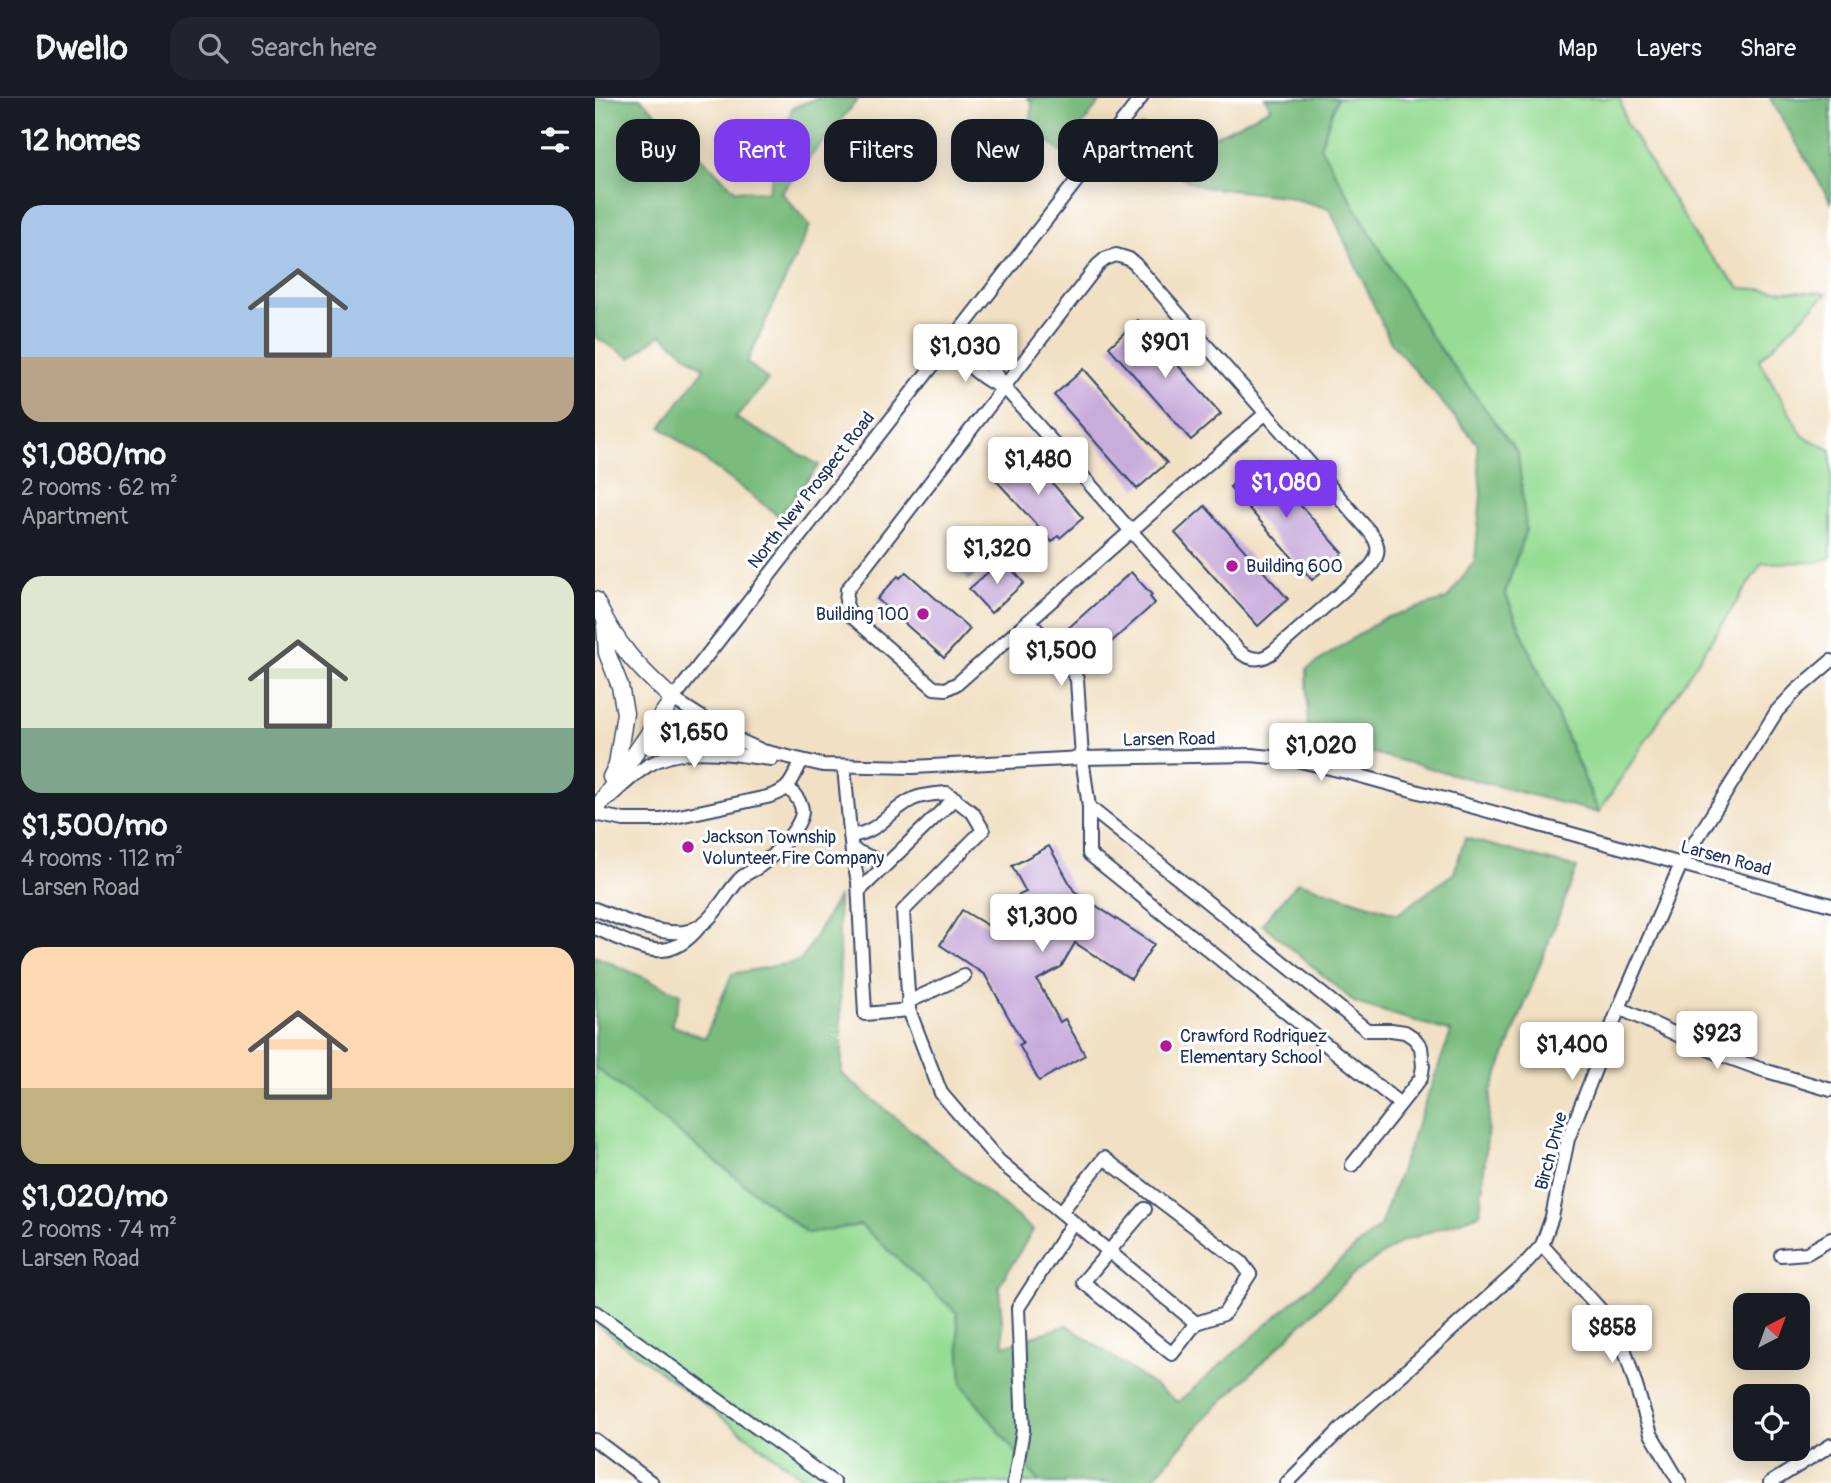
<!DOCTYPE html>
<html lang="en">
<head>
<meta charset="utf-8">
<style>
	:root { --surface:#171b24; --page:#20242c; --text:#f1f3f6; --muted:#9ea1a6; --line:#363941; --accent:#7c3aed }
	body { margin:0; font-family:Pangolin,sans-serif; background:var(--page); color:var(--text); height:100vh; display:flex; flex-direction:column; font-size:26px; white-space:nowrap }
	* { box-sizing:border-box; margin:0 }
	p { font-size:23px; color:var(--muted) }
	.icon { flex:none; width:38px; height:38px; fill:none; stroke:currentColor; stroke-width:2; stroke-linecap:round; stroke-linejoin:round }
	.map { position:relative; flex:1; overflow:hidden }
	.sheet { display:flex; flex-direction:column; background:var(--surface); width:595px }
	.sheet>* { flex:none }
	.guide { position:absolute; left:21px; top:21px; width:665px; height:63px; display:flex; gap:14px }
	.needle { width:46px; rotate:41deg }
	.tools { position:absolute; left:1138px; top:1195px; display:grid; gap:14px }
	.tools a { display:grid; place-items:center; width:77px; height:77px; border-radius:14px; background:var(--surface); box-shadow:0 4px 18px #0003; font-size:35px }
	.price { position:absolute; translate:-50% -60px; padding:0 16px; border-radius:7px; background:#fff; color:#222; font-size:23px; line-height:46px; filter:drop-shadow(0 2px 4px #0008) }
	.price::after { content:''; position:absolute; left:50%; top:42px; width:21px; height:16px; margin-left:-10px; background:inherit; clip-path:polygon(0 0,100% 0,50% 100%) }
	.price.current { background:var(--accent); color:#fff }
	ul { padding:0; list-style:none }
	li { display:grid; align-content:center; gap:14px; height:371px; padding:0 21px }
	li span { display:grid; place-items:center; height:217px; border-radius:21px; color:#555 }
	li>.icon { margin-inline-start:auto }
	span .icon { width:126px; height:126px; fill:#fffc; stroke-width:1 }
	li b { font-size:30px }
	h2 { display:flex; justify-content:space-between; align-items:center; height:84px; padding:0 21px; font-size:30px }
	.tag { padding:0 24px; border-radius:21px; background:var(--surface); box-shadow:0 4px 18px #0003; font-size:24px; line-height:63px }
	.tag.current { background:var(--accent); color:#fff }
	header { display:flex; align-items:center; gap:42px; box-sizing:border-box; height:98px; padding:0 35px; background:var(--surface); border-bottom:2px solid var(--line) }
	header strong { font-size:33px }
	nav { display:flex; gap:38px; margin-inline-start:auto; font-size:24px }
	.search { width:490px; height:63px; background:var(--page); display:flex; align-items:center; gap:18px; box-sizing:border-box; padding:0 24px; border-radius:21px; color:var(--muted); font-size:26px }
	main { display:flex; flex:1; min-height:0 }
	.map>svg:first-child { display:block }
</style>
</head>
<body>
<header>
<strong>Dwello</strong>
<div class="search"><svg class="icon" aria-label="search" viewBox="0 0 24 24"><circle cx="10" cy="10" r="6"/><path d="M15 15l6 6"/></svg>Search here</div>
<nav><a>Map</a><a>Layers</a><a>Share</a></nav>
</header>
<main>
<section class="sheet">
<h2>12 homes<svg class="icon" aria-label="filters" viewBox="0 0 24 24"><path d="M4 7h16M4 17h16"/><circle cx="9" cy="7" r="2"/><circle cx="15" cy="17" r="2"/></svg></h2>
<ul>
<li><span style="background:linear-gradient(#a9c7e8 70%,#b9a48a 0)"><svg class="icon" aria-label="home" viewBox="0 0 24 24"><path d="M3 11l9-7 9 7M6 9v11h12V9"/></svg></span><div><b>$1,080/mo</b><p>2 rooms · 62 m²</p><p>Apartment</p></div></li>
<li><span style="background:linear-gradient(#dfe7d0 70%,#7fa58c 0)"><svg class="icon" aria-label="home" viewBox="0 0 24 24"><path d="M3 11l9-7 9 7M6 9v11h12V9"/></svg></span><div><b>$1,500/mo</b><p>4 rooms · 112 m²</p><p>Larsen Road</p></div></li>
<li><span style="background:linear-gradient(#ffd9b3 65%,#c2b280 0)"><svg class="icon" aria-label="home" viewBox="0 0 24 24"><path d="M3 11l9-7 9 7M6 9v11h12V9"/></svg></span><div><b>$1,020/mo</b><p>2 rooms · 74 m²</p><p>Larsen Road</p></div></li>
</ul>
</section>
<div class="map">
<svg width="1236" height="1385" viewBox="0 0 1236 1385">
	<rect width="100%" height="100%" fill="#fff"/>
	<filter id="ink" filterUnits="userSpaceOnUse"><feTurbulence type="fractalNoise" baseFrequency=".0143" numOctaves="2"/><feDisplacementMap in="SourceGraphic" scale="14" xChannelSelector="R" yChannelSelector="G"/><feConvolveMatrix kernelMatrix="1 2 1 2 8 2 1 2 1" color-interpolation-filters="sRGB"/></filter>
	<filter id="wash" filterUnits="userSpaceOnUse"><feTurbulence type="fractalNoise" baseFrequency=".00686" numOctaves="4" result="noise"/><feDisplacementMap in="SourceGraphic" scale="28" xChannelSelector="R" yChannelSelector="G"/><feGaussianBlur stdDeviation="1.57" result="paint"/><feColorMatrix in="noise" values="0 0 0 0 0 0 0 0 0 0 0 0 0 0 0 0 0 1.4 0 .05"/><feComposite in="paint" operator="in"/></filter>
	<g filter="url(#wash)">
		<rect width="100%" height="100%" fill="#f1e0c3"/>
		<g fill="#97dc95" stroke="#59867a" stroke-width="2">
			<polygon points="742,0 1025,0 1031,24 1105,146 1145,190 1232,195 1164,262 1208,338 1236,352 1236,459 1222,464 1167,465 1004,714 910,495 931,431 872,288 835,237 725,49"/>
			<polygon points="0,969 212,1135 266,1127 363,1215 367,1286 445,1385 215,1385 0,1225"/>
		</g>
		<g fill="#79bc7e" stroke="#4a766e" stroke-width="2">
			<polygon points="0,0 45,0 140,92 173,94 197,10 223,0 264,0 186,94 215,128 152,264 173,282 141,320 224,367 184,418 66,329 109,271 66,236 36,260 0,239"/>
			<polygon points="431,0 508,0 466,54 436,28 437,3"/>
			<polygon points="670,0 742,0 725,49 835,237 923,355 931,431 910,495 1004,715 713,638 712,571 787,521 852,501 880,462 886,397 882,345 796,245 735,111 689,98 608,89 521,51 546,28 621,38 676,10"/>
			<polygon points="1175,0 1236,0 1236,104"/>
			<polygon points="870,740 982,770 896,994 885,1116 806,1144 757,1177 610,1320 554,1385 445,1385 367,1286 362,1215 266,1127 212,1135 0,969 0,858 86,896 76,927 110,940 137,876 206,863 243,799 247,976 438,1132 404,1188 409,1248 472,1227 583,1304 785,1128 856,934 761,905 667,826 703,784 803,816 859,775"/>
		</g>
		<polygon fill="#66a8da" stroke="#406c9c" stroke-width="2" points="387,450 396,461 374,481 365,470"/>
		<g id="blocks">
			<g fill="#c8acdc">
				<polygon points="543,222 626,316 596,342 514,249"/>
				<polygon points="489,271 572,365 542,391 459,297"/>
				<polygon points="429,353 488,420 465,440 463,438 457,444 399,380"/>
				<polygon points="665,362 748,455 717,482 635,389"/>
				<polygon points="610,408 693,501 663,528 580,435"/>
				<polygon points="408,461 429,485 396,515 374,491"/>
				<polygon points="311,474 375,531 349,560 282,501 303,478 305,480"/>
				<polygon points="536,474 557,497 555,499 560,505 496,562 470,533"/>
				<polygon points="454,748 479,793 559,846 536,881 480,845 466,869 442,882 465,924 470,921 490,957 444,983 424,947 428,945 390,877 345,847 367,812 394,828 407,805 431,794 417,768"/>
			</g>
		</g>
	</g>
	<g filter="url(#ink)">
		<use href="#blocks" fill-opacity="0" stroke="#3b4a6d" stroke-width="2"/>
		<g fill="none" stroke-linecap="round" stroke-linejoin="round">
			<g stroke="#3b4a6d" stroke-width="16">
				<g id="minor">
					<polyline points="546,0 78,601 139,640 168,653 228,667 318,669 487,660 656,657 697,661 751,674 1236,807"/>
					<path d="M 521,157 L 534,161 L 540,166 L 774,433 C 785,446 786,458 773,471 L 679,553 C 667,563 657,563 645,554 L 536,433 L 363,585 L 351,591 L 339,590 L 256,518 L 251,506 L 252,492 L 503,167 L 510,161 Z"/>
					<path d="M 355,246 C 378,255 399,266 410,290 L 536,433 L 671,315"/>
					<path d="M 356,247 C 371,265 387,283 410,290"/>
					<polyline points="435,524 471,564 482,581 487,660 494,709 772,932 796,932 810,934 819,940 826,949 828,968 826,980 757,1067"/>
					<path d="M 249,669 L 257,755 L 263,784 L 270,916 L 314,912 L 308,813 L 388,732 L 378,715 L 352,695 C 341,696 329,696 318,701 C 293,713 286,734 255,738"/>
					<path d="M 14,700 C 26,689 38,677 52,668 C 89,645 137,657 177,661"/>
					<polyline points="494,709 494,756 805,1006"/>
					<path d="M 0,716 L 29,722 L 66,722 L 172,699 C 195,693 196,684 206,664"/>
					<polyline points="257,751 291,766"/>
					<polyline points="264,793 360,700"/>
					<path d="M 0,811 C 25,821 62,837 89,834 C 116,830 127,800 143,783 C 148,776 158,773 165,768 C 178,758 207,729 207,713 C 207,704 199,696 194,690"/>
					<path d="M 0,830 C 42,847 71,871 105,828"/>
					<polyline points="313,904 369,878"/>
					<polyline points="1024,910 1124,956 1168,972 1236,992"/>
					<polyline points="314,912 346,995 404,1063 601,1225"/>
					<polyline points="466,1114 509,1060 646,1164 655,1176 629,1216 601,1225 577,1256 488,1184 550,1111"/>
					<polyline points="947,1147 1013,1220 1025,1237 1056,1336 1085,1385"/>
					<polyline points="1186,1157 1212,1155 1236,1141"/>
					<polyline points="0,1214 239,1385"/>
					<polyline points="0,1342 57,1385"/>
					<polyline points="419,1385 428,1332 423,1210 478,1124"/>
					<polyline points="692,1385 746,1331 928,1168 947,1147 957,1119 973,1041 1024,910 1086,766 1182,613 1202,592 1236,563"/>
					<polyline points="1175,1385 1236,1347"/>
				</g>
			</g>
			<g stroke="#3b4a6d" stroke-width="19">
				<g id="major">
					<path d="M 0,502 C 21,546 42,569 78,601 L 0,713"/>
					<polyline points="10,528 12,555 25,588 30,615 22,667 16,679"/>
				</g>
			</g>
			<use href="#minor" stroke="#fff" stroke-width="12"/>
			<use href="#major" stroke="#fff" stroke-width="16"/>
		</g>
	</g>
	<g fill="#b5179e" stroke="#fff" stroke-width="2.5">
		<circle cx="637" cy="468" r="7"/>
		<circle cx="328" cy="516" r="7"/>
		<circle cx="93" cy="749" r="7"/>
		<circle cx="571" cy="948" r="7"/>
	</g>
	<g text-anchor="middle" stroke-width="6" stroke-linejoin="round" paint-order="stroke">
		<g font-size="18" fill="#1b2f5e" stroke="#fff">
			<text transform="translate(216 392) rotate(-52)" y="6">North New Prospect Road</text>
			<text transform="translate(574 641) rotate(-1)" y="6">Larsen Road</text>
			<text transform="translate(1131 760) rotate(15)" y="6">Larsen Road</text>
			<text transform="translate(956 1053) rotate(-75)" y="6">Birch Drive</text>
		</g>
		<g font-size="18" fill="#1b2f5e" stroke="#fff" text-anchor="start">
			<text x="651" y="474">Building 600</text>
			<text x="314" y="522" text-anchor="end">Building 100</text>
			<text x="107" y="745">Jackson Township<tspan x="107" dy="21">Volunteer Fire Company</tspan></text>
			<text x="585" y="944">Crawford Rodriquez<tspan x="585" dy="21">Elementary School</tspan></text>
		</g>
	</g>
</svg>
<div class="tools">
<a><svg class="needle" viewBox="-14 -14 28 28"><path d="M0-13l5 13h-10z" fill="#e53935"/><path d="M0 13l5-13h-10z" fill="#9ea1a6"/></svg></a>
<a><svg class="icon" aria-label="locate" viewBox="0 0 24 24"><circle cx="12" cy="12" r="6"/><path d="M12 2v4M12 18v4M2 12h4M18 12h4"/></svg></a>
</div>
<b class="price" style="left:570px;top:282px">$901</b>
<b class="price" style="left:370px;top:286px">$1,030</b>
<b class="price" style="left:443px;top:399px">$1,480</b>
<b class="price current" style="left:691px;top:422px">$1,080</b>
<b class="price" style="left:402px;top:488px">$1,320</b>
<b class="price" style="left:466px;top:590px">$1,500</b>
<b class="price" style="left:99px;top:672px">$1,650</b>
<b class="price" style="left:726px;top:685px">$1,020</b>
<b class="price" style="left:447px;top:856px">$1,300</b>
<b class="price" style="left:1122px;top:973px">$923</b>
<b class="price" style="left:977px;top:984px">$1,400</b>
<b class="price" style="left:1017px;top:1267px">$858</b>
<div class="guide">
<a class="tag">Buy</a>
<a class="tag current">Rent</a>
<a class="tag">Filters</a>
<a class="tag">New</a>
<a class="tag">Apartment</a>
</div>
</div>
</main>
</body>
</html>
